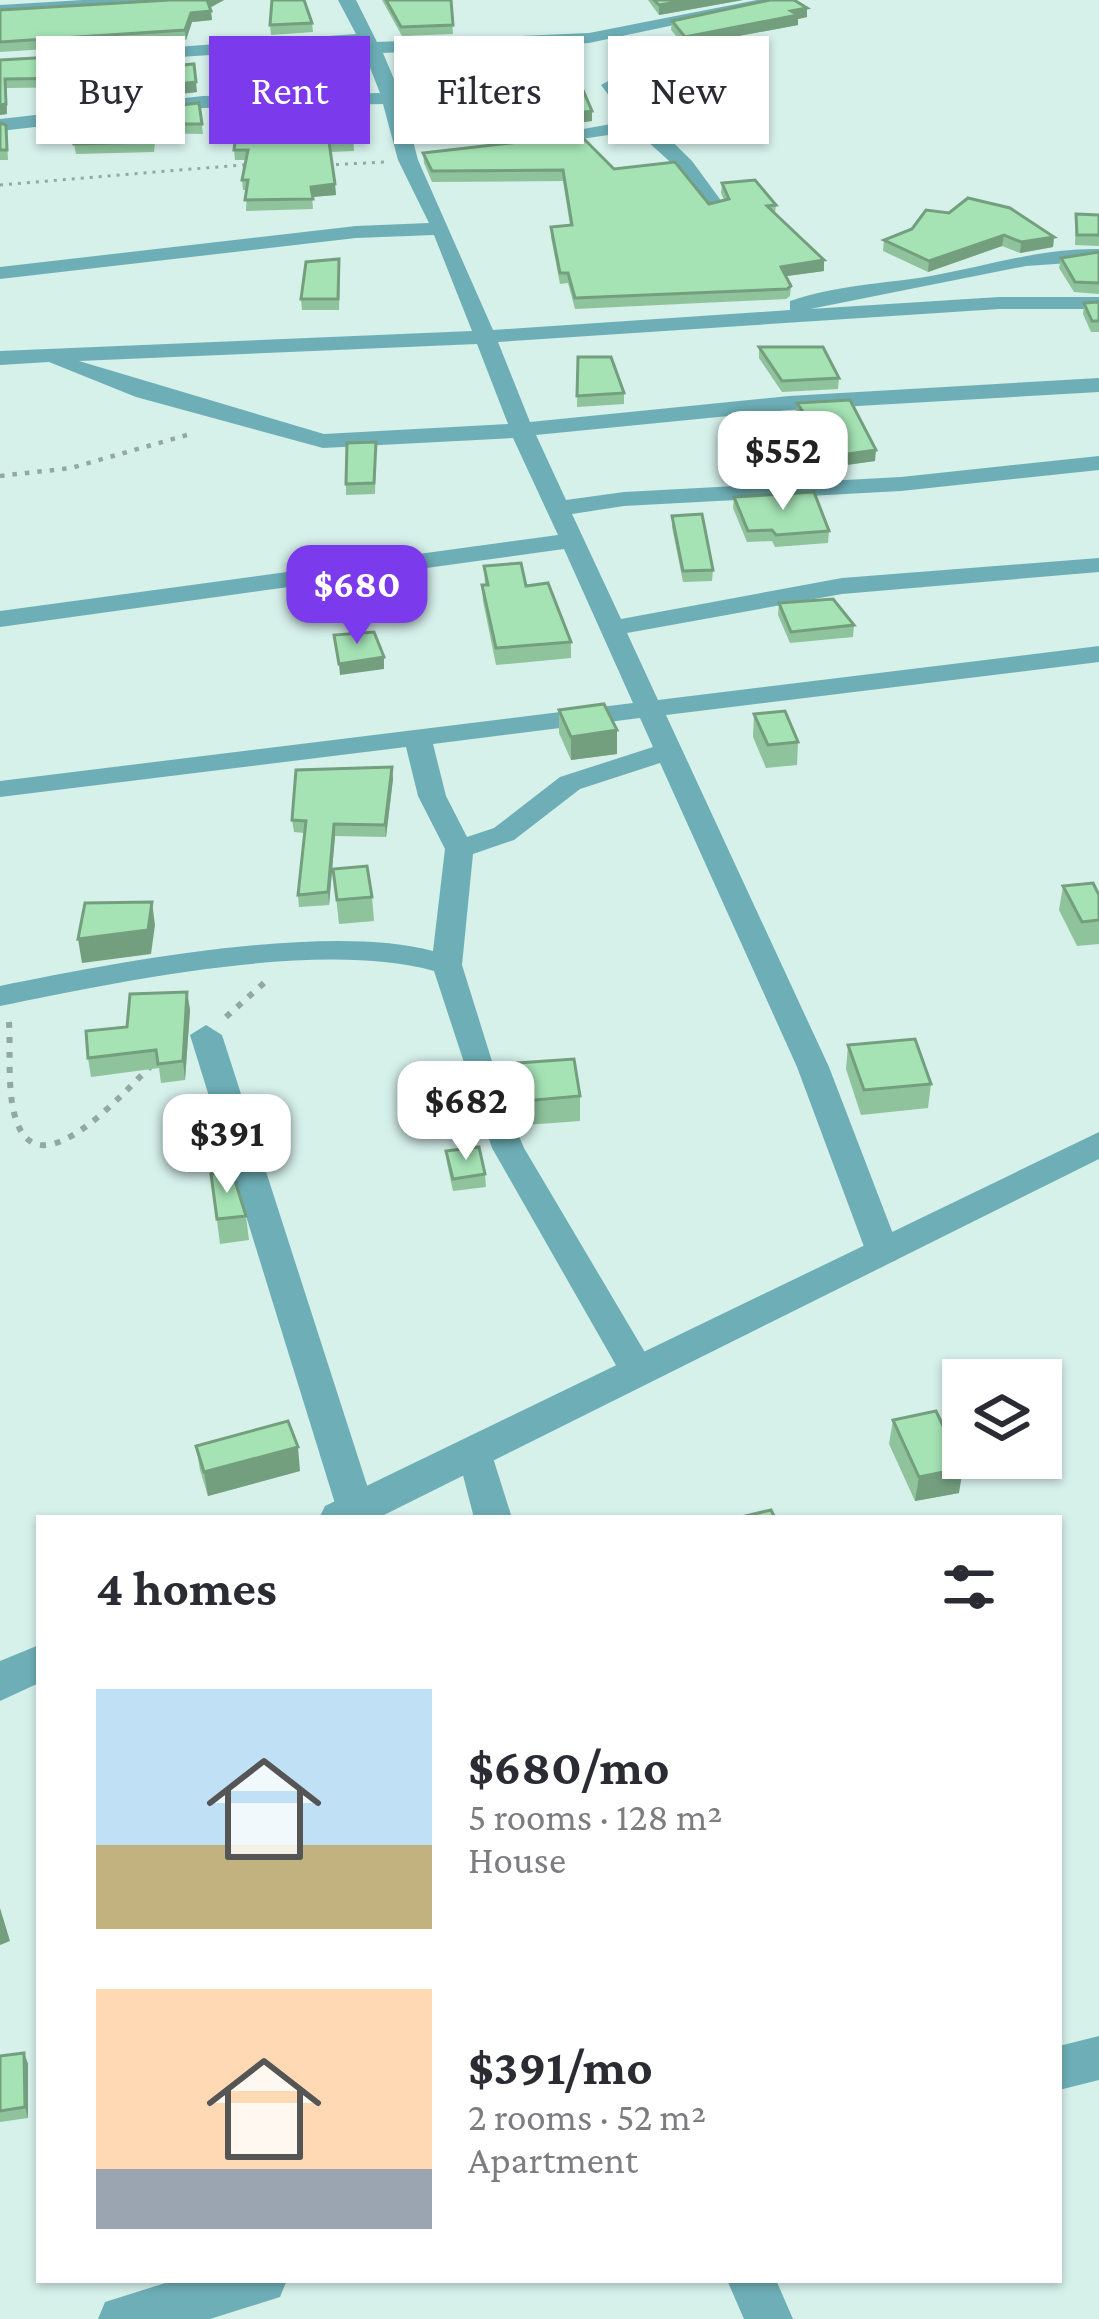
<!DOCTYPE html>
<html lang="en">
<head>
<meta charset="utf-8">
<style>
	:root { --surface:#fff; --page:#f2f2f3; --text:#2b2b33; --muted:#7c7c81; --accent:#7c3aed }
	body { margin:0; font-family:"Crimson Pro",serif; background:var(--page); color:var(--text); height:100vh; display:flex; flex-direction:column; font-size:45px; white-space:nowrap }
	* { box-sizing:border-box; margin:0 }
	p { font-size:39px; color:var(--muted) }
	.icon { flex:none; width:66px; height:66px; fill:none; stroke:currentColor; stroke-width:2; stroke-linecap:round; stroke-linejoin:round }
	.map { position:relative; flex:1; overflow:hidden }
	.panel { position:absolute; left:36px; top:1515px; width:1026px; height:768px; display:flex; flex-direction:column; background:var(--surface); border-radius:0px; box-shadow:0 3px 9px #0004 }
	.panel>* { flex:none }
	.top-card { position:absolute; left:36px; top:36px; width:1029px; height:108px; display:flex; gap:24px }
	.fabs { position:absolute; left:942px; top:1359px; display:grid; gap:24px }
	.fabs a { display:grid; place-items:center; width:120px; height:120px; border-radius:0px; background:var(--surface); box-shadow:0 3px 9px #0004; font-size:60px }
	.price { position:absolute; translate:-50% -102px; padding:0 27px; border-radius:24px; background:#fff; color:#222; font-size:39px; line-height:78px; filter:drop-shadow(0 3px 6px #0008) }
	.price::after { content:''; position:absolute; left:50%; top:72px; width:36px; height:27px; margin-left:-18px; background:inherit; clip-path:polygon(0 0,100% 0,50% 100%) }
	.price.active { background:var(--accent); color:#fff }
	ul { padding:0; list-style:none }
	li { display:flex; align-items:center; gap:36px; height:300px; padding:0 60px }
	li span { display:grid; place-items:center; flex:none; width:336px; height:240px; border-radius:0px; color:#555 }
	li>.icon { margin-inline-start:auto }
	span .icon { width:144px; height:144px; fill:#fffc; stroke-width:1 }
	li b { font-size:51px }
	h2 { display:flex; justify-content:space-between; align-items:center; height:144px; padding:0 60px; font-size:51px }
	.tag { padding:0 42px; border-radius:0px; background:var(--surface); box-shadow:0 3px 9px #0004; font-size:42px; line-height:108px }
	.tag.active { background:var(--accent); color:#fff }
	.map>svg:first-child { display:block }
</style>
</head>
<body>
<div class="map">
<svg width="1099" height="2319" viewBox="0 0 1099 2319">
	<rect width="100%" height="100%" fill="#d6f0ea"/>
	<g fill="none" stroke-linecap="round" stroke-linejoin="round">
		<g stroke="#94a8a3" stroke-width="3" stroke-dasharray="3 6" stroke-linecap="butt">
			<polyline points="327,165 385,162"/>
			<polyline points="0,185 253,164"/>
		</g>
		<polyline stroke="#94a8a3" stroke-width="4.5" stroke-dasharray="4.5 8" stroke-linecap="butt" points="0,476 71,468 194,433"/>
		<g stroke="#94a8a3" stroke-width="6" stroke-dasharray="6 9" stroke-linecap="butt">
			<polyline points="226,1017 265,982"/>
			<path d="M 9,1022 C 11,1052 6,1097 18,1125 C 44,1187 127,1088 150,1067"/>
		</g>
		<g fill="#6eafb7" fill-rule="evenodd">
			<polygon points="83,0 180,0 171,5 0,15 0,5"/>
			<path d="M 338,0 L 356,0 L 377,42 L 589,33 L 757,0 L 792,0 L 589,43 L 383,53 L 402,98 L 418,160 L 493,330 L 790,310 L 790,301 C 836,285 883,284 931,276 C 988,266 1040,248 1099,249 L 1099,261 L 1026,266 L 810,309 L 999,297 L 1099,297 L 1099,309 L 999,309 L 498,342 L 530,422 L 789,396 L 1099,378 L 1099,392 L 789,410 L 536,435 L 566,500 L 624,492 L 901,477 L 1099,456 L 1099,470 L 901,491 L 624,506 L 572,514 L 621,619 L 842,578 L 1099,558 L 1099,572 L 842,594 L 627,633 L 658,700 L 1099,646 L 1099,662 L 666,715 L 829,1067 L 900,1252 L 895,1261 L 871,1261 L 866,1252 L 797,1067 L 660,763 L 580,789 L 514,840 L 473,854 L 462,965 L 505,1103 L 524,1148 L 656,1371 L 651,1381 L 625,1381 L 492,1148 L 434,971 C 319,939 117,982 0,1006 L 0,986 C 113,963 325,922 433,951 L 445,849 L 418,796 L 406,747 L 0,797 L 0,781 L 633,703 L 564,549 L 0,627 L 0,611 L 558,535 L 513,438 L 323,448 L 136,397 L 49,362 L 0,365 L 0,351 L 472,331 L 434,235 L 356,238 L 0,279 L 0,267 L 356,226 L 429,223 L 398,160 L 383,104 L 203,108 L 0,131 L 0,119 L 203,96 L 380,93 L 361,45 L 134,60 L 125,55 L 134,50 L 356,34 ZM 477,344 L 508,424 L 324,434 L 79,361 ZM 640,718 L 653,747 L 560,777 L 494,828 L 467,837 L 446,796 L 433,744 Z"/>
			<polygon points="610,80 692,161 725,206 722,210 708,210 678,169 636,131 533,146 533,138 628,121 601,85"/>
			<polygon points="206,1025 222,1035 375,1510 371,1518 341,1518 337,1510 190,1035"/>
			<polygon points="475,1438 488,1442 512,1518 474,1518 457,1452 462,1442"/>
			<polygon points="1099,2036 1099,2080 1059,2090 1059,2046"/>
			<polygon points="175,2280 287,2280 280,2297 210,2319 98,2319 105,2302"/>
			<polygon points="727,2280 776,2280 793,2319 744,2319"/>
		</g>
		<g fill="#6eafb7" fill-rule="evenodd">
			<polygon points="1099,1132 1099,1159 378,1518 319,1518 325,1506"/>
			<polygon points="39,1645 39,1683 0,1701 0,1661"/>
		</g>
	</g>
	<g fill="#8ec39c">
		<polygon points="170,0 224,0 210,8 212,20 192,22 186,40 0,52 0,10"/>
		<polygon points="382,0 451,0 453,34 402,36"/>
		<polygon points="648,0 743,0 659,15"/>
		<polygon points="807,8 807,17 798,19 798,25 685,46 671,30 672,21"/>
		<polygon points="312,23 313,32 271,35 270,25"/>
		<polygon points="345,41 341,89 243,91 242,81 267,68"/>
		<polygon points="413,46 475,109 538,102 533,93 533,83 592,111 592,121 419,143 417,111 445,111 413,56"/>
		<polygon points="0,60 178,60 176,65 197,92 86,105 86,87 7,88 7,114 0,115"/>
		<polygon points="630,77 693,97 692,107 686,107 686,117 657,121 630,87"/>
		<polygon points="339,100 338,115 352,114 354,151 331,152 336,195 312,197 313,209 246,211 247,190 243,190 242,180 246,160 235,160 234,150"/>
		<polygon points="199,103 203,134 156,133 154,152 76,154 74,144"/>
		<polygon points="0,123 6,125 8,160 0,160"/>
		<polygon points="423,153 614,169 709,204 724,200 721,193 722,183 776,205 775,213 824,260 824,271 786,276 791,286 790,296 786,299 575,309 568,283 560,284 551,237 551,227 570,225 563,181 432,182 424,163"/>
		<polygon points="1076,214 1099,215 1099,246 1075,245"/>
		<polygon points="912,229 1054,237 1053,247 1020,253 1002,246 928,272 883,251 884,240"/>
		<polygon points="1099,252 1099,294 1074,292 1059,268 1061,258"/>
		<polygon points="340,269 339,310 302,310 301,299"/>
		<polygon points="1099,302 1099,332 1091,332 1083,314 1084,303"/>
		<polygon points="759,347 839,378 838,389 782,392 759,358"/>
		<polygon points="578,357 624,393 624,404 577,407"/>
		<polygon points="797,403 875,461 832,467 796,414"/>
		<polygon points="376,442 375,494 346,495 346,484"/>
		<polygon points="734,497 829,531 828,543 775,547 772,541 747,542 733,508"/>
		<polygon points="672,516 713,570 712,581 683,582 672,527"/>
		<polygon points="484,566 526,586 571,642 571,658 496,665 483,601 482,585 485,585"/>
		<polygon points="779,603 854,625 853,637 790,643 778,615"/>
		<polygon points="559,710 617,754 571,760 559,733"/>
		<polygon points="754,714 798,742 797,765 766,768 753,737"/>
		<polygon points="393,779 386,837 335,836 329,905 299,907 298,895 304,833 294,832 292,820"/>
		<polygon points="333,869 372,897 374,921 339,924"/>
		<polygon points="1063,886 1099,895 1099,944 1077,946 1059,910"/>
		<polygon points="187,992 190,1010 185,1080 161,1083 159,1068 91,1077 88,1058 127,1027"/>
		<polygon points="848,1045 931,1084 928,1108 861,1115 846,1069"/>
		<polygon points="518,1063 580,1096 580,1121 525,1125 519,1088"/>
		<polygon points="446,1151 485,1174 486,1187 453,1191 447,1163"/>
		<polygon points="211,1174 246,1216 249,1240 220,1244"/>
		<polygon points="893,1420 959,1493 915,1501 889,1444"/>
		<polygon points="196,1446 300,1471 208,1496 200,1470"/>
		<polygon points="24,2053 28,2064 28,2118 0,2122 0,2056"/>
	</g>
	<g fill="#749f7f">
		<polygon points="207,0 224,0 207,9"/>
		<polygon points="690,0 743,0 659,15 659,5"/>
		<polygon points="807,8 807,17 798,19 798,25 685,46 685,37"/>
		<polygon points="211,11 212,20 192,22 186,40 185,30 191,13"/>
		<polygon points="5,79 7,114 0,115 0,105"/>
		<polygon points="196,82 197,92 86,105 85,95"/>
		<polygon points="693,97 692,107 686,107 686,117 657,121 658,111 679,99"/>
		<polygon points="592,111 592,121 419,143 419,133"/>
		<polygon points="335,184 336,195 312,197 311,187"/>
		<polygon points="1004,235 1002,246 928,272 929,261"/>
		<polygon points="1054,237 1053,247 1020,253 1021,242"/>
		<polygon points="824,260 824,271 780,277 781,267"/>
		<polygon points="876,450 875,461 832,467 833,456"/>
		<polygon points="384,657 384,669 340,675 339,664"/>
		<polygon points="617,730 617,754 571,760 571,737"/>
		<polygon points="392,767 393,779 386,837 385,825"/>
		<polygon points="334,824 335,836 329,905 328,892"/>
		<polygon points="152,902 155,925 151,954 82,963 78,939"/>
		<polygon points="187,992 190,1010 185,1080 183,1061"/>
		<polygon points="298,1447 300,1471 208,1496 204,1472"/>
		<polygon points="963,1468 959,1493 915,1501 919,1477"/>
		<polygon points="0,1908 10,1941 0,1945"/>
		<polygon points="24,2053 28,2064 28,2118 25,2107"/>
	</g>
	<g fill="#a5e3b5" stroke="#749f7f" stroke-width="3">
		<polygon points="170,0 207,0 211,11 191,13 185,30 0,42 0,10"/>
		<polygon points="272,0 304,0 312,23 270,25"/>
		<polygon points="386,0 451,0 453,25 401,27"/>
		<polygon points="654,0 690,0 659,5"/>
		<polygon points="770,0 794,0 807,8 791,11 798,15 685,37 672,21"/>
		<polygon points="345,41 341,79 242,81 243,69 267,68 269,45"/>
		<polygon points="456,44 475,109 543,102 533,83 579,81 592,111 419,133 417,111 450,111 413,46"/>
		<polygon points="178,50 172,66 194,64 196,82 85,95 88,78 5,79 6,104 0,105 0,60"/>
		<polygon points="665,71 693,97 679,99 686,107 658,111 630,77"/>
		<polygon points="339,100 337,115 352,114 354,141 329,142 335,184 311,187 313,199 245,200 248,180 242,180 248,150 234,150 240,102"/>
		<polygon points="199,103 202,124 155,124 152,142 74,144 80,116"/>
		<polygon points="0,123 6,125 7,150 0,150"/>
		<polygon points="580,135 614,169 675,162 709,204 729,199 722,183 755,180 776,205 767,206 824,260 781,267 791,286 787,289 575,298 568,273 560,273 551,227 572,225 563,170 432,171 423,153"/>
		<polygon points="968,198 1010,208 1054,237 1021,242 1004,235 929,261 884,240 912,229 926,210 949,213"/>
		<polygon points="1076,214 1099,215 1099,235 1077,235"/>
		<polygon points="1099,252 1099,283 1075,282 1061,258"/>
		<polygon points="339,259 338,299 301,299 306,262"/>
		<polygon points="1099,302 1099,321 1092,321 1084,303"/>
		<polygon points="759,347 823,347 839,378 782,381"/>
		<polygon points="578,357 611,357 624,393 577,396"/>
		<polygon points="850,400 876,450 833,456 797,403"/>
		<polygon points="376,442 374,483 346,484 347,443"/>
		<polygon points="814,492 829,531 776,535 772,530 748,531 734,497"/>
		<polygon points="702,514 713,570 683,571 672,516"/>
		<polygon points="521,563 526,586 548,583 571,642 496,648 482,585 488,585 484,566"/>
		<polygon points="833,599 854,625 791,632 779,603"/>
		<polygon points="374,632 384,657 339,664 334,635"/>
		<polygon points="604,704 617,730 571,737 559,710"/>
		<polygon points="785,711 798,742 768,745 754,714"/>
		<polygon points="392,767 385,825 334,824 328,892 298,895 306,821 292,820 296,770"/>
		<polygon points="367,866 372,897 337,900 333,869"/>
		<polygon points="1093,883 1099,895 1099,920 1082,922 1063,886"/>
		<polygon points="152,902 148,930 78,939 85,903"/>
		<polygon points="187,992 183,1061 158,1064 156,1050 88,1058 86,1031 127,1027 130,994"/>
		<polygon points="915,1039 931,1084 864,1090 848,1045"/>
		<polygon points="574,1059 580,1096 524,1101 518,1063"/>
		<polygon points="479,1147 485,1174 453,1179 446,1151"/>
		<polygon points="232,1171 246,1216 217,1219 211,1174"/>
		<polygon points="936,1411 963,1468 919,1477 893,1420"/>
		<polygon points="288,1421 298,1447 204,1472 196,1446"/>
		<polygon points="771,1510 775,1518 737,1518"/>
		<polygon points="24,2053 25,2107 0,2111 0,2056"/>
	</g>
</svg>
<div class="fabs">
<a><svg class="icon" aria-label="layers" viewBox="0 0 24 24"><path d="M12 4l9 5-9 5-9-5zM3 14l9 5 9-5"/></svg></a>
</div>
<b class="price" style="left:783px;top:513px">$552</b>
<b class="price active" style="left:357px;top:647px">$680</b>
<b class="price" style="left:466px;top:1163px">$682</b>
<b class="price" style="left:227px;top:1196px">$391</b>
<div class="top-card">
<a class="tag">Buy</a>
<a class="tag active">Rent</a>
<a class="tag">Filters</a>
<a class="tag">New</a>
</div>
<section class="panel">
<h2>4 homes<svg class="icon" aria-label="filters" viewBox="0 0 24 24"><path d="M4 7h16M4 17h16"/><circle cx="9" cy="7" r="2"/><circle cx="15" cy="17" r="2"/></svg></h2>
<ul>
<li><span style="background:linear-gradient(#bfe0f5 65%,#c2b280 0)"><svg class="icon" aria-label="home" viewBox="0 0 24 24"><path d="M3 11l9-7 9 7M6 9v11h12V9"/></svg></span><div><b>$680/mo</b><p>5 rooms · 128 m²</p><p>House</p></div></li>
<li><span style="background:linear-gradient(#ffd9b3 75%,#9aa5b1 0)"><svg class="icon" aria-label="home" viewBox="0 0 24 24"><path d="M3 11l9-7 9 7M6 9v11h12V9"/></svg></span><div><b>$391/mo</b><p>2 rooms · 52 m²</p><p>Apartment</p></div></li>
</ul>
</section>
</div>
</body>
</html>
